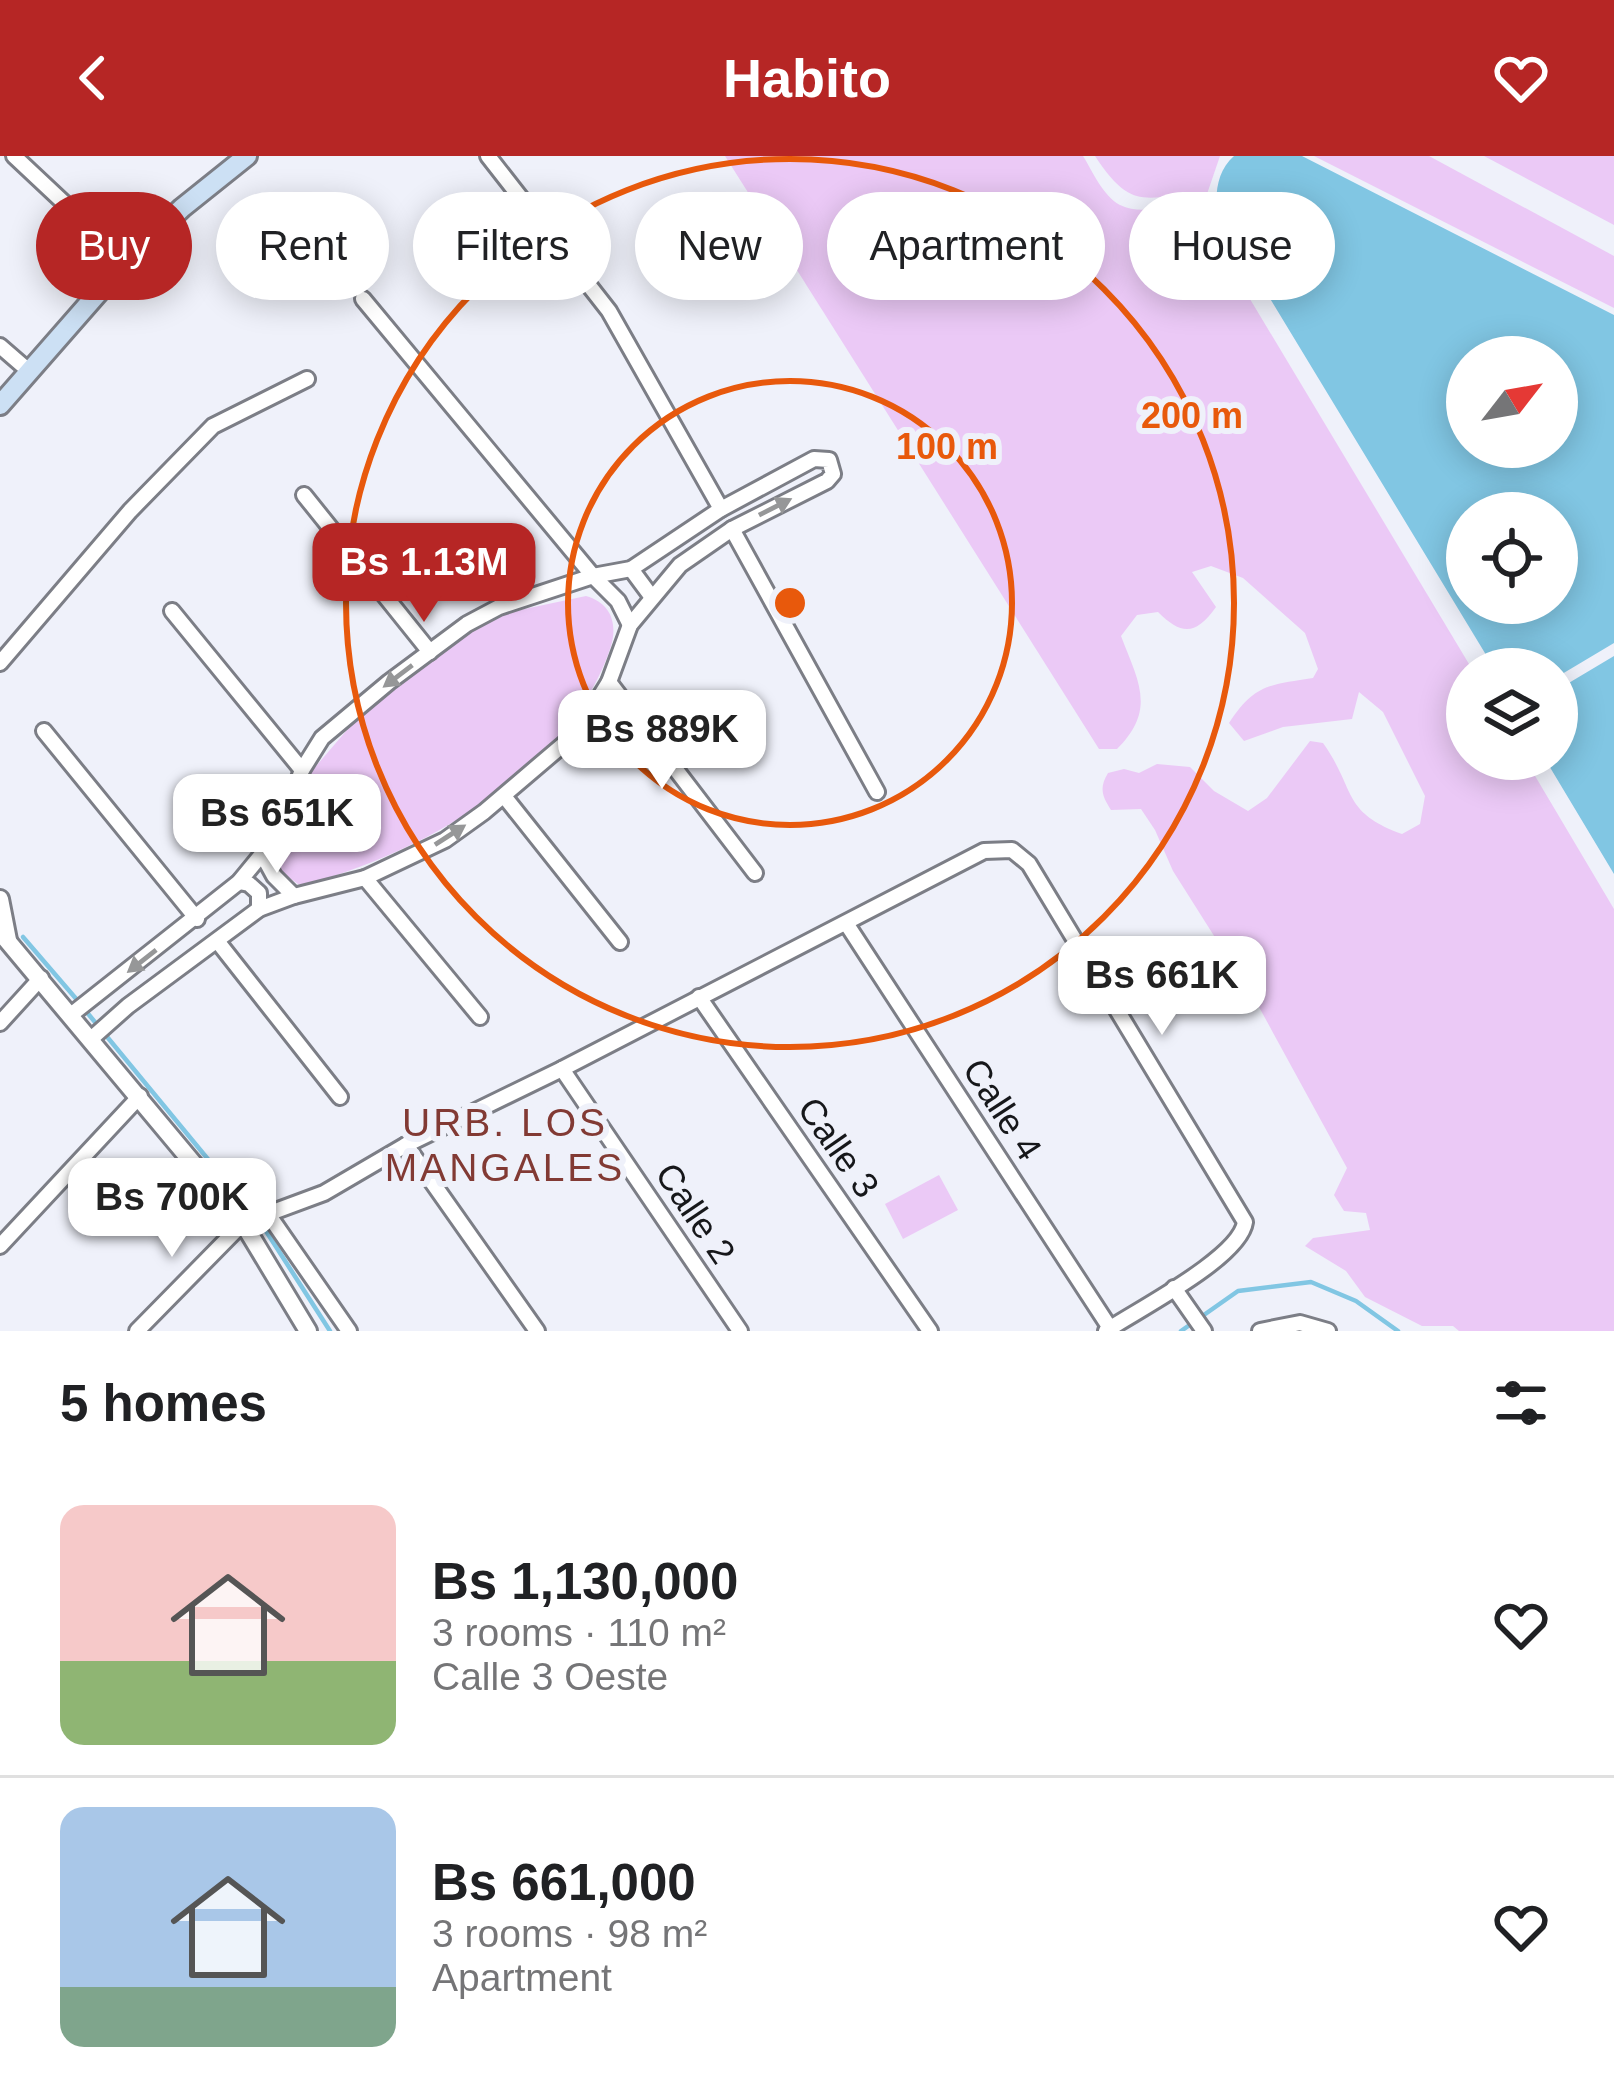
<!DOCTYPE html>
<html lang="en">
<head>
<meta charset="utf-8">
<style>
	:root { --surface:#fff; --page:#f2f2f2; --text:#202124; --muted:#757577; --line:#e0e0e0; --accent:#b62625 }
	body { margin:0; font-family:Helvetica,sans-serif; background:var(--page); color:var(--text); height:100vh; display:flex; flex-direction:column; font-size:45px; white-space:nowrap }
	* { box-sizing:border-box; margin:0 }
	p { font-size:39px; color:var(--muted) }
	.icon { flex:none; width:66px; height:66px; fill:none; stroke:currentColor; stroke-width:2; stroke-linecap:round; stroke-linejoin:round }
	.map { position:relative; height:1175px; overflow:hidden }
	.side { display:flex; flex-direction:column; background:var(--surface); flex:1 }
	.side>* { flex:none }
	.banner { position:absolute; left:36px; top:36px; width:1542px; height:108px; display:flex; gap:24px }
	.needle { width:78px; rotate:59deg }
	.controls { position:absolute; left:1446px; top:180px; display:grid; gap:24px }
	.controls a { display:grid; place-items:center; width:132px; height:132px; border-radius:50%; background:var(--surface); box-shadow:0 6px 30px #0003; font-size:60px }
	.price { position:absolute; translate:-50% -102px; padding:0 27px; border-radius:24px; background:#fff; color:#222; font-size:39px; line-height:78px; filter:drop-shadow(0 3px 6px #0008) }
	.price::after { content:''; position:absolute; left:50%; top:72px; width:36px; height:27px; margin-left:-18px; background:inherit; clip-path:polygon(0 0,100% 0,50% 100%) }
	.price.current { background:var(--accent); color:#fff }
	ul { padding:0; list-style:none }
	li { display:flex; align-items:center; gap:36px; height:300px; padding:0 60px }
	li+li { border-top:3px solid var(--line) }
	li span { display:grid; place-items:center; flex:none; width:336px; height:240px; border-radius:24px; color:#555 }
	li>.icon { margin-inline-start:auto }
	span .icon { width:144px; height:144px; fill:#fffc; stroke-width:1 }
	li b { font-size:51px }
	h2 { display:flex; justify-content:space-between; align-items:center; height:144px; padding:0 60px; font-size:51px }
	.pill { padding:0 42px; border-radius:54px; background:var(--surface); box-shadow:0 6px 30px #0003; font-size:42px; line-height:108px }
	.pill.current { background:var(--accent); color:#fff }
	header { display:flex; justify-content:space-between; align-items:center; height:156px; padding:0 60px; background:var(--accent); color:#fff; font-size:54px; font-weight:600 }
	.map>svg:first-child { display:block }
</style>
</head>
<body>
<header><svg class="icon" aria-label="back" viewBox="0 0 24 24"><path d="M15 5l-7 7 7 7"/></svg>Habito<svg class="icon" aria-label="heart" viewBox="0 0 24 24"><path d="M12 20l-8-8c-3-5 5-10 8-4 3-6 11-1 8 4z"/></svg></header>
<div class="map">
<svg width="1614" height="1175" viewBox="0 0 1614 1175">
	<rect width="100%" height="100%" fill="#eff1fa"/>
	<g fill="#ebc9f6">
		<path d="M 725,0 L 1083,0 C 1093,16 1103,40 1120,49 C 1145,62 1174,43 1199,58 L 1472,513 L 1467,513 L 1467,603 L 1525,603 L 1614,753 L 1614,1175 L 1459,1175 L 1453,1170 L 1422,1170 L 1365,1141 L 1346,1115 L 1305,1090 L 1313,1082 L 1370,1074 L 1366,1057 L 1344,1055 L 1334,1039 L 1347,1012 L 1259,851 L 1173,715 L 1155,674 L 1141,653 L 1111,654 C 1102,640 1099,632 1108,617 L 1124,613 L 1139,617 L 1157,608 L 1190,611 L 1214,635 L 1248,655 L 1267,642 L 1310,585 L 1323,587 C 1356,633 1341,656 1402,678 L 1420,668 L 1425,640 L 1383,556 L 1359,536 L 1352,563 L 1283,571 L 1244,585 L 1229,567 C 1255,528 1269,529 1313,522 L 1318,513 L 1305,477 L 1243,422 L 1211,410 L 1192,416 L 1216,451 C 1196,479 1182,480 1158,456 L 1137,459 L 1121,480 C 1138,525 1157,553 1117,593 L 1099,593 Z"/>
		<path d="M 1095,0 L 1220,0 L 1207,38 C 1145,38 1134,59 1095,0 Z"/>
		<polygon points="1314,0 1429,0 1614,100 1614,152"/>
		<polygon points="1484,0 1614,0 1614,69"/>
		<path d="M 586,440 C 610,447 618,466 611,490 C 571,614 426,695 308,728 L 298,728 L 284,718 L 274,701 L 275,689 L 301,644 L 311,616 L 359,560 L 467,475 L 501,458 Z"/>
		<polygon points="939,1019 958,1054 903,1083 885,1048"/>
	</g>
	<g fill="#81c6e3" fill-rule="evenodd">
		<path d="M 1234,0 L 1302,0 L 1614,159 L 1614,487 L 1557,521 L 1557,513 L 1494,512 L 1217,55 C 1215,35 1218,14 1234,0 ZM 1557,201 L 1557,291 L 1467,291 L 1467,201 ZM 1557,357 L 1557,447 L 1467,447 L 1467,357 Z"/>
		<polygon points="1614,500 1614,718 1545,603 1557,603 1557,534"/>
	</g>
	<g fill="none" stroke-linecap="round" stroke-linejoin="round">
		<g stroke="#81c6e3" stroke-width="4.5">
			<polyline points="23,781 78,845"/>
			<polyline points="85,854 249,1053"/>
			<polyline points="264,1072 330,1175"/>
			<polyline points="1181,1175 1238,1135 1311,1126 1356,1145 1398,1175"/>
		</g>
		<g stroke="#7c7e86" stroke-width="20">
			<g id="minor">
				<polyline points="14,0 126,105"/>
				<polyline points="488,0 609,155 721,353"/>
				<polyline points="363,143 593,420 618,445 630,469"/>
				<polyline points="0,190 30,216"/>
				<polyline points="304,339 430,496"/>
				<polyline points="732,373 877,636"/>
				<polyline points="631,413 651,440"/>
				<polyline points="172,455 302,614"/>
				<polyline points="0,507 130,355 213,270 307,223"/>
				<polyline points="609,526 755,717"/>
				<polyline points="44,575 197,763"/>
				<polyline points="504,640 620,786"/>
				<polyline points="262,698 274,720 294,740"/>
				<polyline points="365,722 480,861"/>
				<polyline points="239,726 249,728 259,737 259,753"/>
				<polyline points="846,767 1110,1172"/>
				<polyline points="218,786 340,941"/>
				<polyline points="699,841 930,1175"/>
				<polyline points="72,858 239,726 262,698 286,657 302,614 322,582 389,526 467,468 499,451 593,420 631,413 721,353 814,303 829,304 833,318 827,325 732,373 680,409 630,469 609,526 578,576 484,656 445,684 365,722 294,740 259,753 128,850 92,882"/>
				<polyline points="0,867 41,822"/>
				<polyline points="562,913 740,1175"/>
				<polyline points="406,989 537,1175"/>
				<polyline points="268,1058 349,1175"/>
				<polyline points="0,1090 140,940"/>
				<polyline points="1174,1132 1204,1175"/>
				<path d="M 137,1175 L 243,1067 L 324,1037 L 406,989 L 562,913 L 984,695 L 1012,694 L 1029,708 L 1245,1066 C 1240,1102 1137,1154 1106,1175"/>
				<polyline points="1260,1175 1300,1167 1328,1175"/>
			</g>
		</g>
		<g stroke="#7c7e86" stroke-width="22">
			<g id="tertiary">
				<polyline points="0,743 8,784"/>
				<polyline points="0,776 243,1067 308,1175"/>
			</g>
		</g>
		<g stroke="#7c7e86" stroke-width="24">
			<polyline id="secondary" points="0,249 126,105 182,52 247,0"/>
		</g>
		<use href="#minor" stroke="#fff" stroke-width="14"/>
		<use href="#tertiary" stroke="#fff" stroke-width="16"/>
		<use href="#secondary" stroke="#cce0f4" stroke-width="18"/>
	</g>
	<defs><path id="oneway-solid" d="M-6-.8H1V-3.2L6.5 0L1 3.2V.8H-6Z" transform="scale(3)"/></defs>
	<g fill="#969798">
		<use href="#oneway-solid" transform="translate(775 351) rotate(-27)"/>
		<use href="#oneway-solid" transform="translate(398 520) rotate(143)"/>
		<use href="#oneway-solid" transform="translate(450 679) rotate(-33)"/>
		<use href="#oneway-solid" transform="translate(142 805) rotate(142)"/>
	</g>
	<g fill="none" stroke="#e8590c" stroke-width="6">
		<circle cx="790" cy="447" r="222"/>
		<circle cx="790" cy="447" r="444"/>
	</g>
	<g text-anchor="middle" stroke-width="12" stroke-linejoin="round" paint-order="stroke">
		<g font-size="36" fill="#16171a" stroke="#eff1fa">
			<text transform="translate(1003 953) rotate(57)" y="13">Calle 4</text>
			<text transform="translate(839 991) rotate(55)" y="13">Calle 3</text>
			<text transform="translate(696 1057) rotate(56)" y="13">Calle 2</text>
		</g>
		<g font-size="39" letter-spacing="3" fill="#823a34" stroke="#eff1fa">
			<text x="505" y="980">URB. LOS<tspan x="505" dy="45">MANGALES</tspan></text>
		</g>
	</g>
	<circle cx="790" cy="447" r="18" fill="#e8590c" stroke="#eff1fa" stroke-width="6"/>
	<g font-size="36" text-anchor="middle" font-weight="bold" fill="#e8590c" stroke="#eff1fa" stroke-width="12" stroke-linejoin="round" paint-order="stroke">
		<text x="1192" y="272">200 m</text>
		<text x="947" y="303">100 m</text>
	</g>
</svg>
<div class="controls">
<a><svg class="needle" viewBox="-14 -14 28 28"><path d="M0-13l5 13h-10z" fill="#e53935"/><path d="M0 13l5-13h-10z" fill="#757577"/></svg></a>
<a><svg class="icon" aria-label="locate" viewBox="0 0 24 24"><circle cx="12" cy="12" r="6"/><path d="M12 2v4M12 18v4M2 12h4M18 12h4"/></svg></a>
<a><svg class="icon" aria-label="layers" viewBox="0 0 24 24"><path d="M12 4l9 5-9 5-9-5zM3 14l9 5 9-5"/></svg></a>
</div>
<b class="price current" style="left:424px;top:469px">Bs 1.13M</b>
<b class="price" style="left:662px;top:636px">Bs 889K</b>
<b class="price" style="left:277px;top:720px">Bs 651K</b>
<b class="price" style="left:1162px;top:882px">Bs 661K</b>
<b class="price" style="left:172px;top:1104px">Bs 700K</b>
<div class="banner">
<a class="pill current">Buy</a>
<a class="pill">Rent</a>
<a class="pill">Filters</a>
<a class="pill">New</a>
<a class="pill">Apartment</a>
<a class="pill">House</a>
</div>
</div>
<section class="side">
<h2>5 homes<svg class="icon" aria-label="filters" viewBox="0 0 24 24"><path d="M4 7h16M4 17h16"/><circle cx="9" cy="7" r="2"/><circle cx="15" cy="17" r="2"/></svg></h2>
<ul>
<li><span style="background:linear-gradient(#f6c9c9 65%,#8fb573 0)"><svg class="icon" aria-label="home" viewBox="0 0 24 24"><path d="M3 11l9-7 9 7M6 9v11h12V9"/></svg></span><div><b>Bs 1,130,000</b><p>3 rooms · 110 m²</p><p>Calle 3 Oeste</p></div><svg class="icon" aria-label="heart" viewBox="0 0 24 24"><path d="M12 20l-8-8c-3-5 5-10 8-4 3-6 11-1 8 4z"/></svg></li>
<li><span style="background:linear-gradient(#a9c7e8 75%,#7fa58c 0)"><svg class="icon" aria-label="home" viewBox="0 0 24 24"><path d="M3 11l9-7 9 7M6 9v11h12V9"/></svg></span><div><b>Bs 661,000</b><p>3 rooms · 98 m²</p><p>Apartment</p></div><svg class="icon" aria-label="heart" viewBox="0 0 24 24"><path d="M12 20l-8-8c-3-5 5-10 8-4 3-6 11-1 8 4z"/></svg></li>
</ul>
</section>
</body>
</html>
